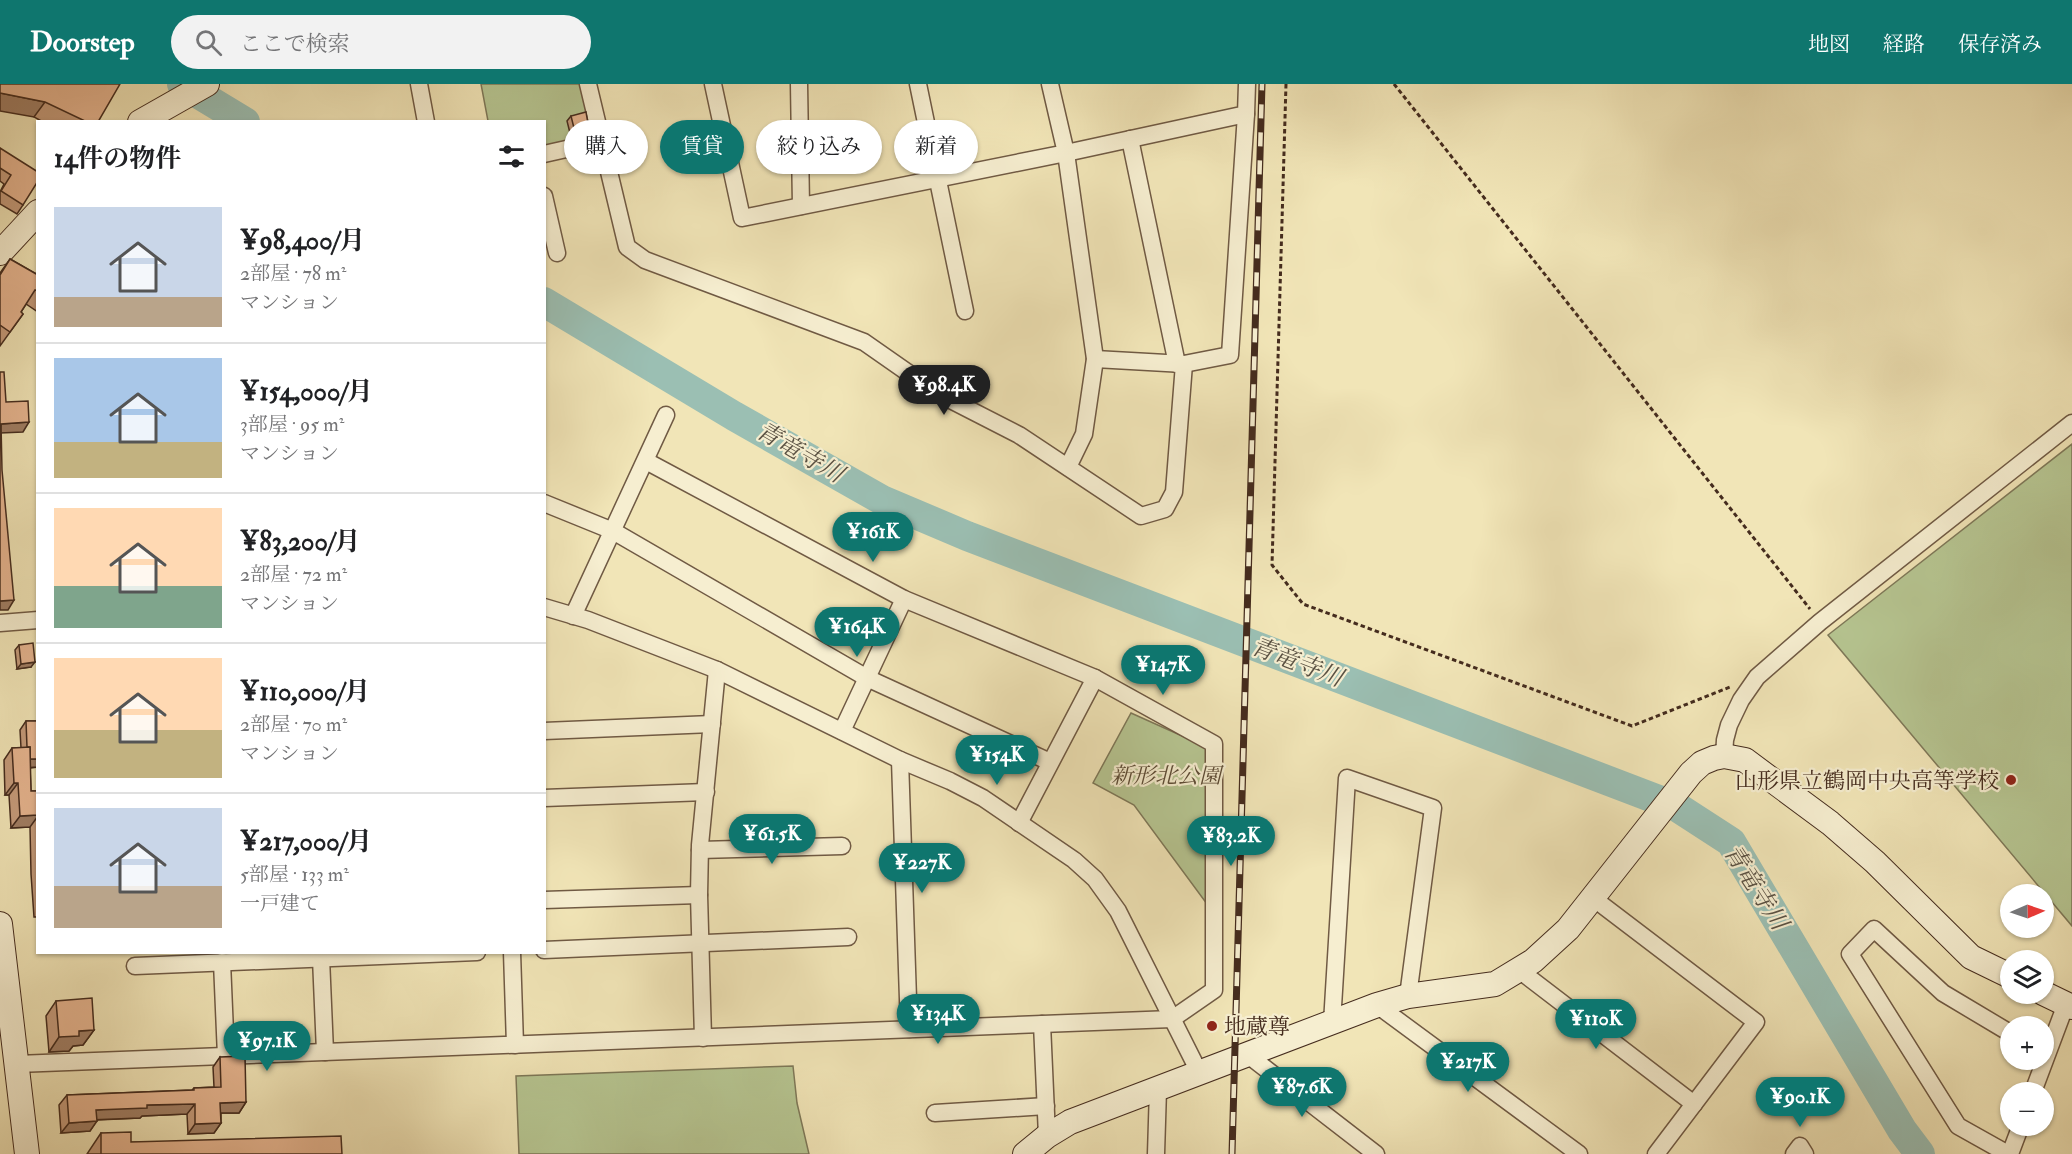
<!DOCTYPE html>
<html lang="ja">
<head>
<meta charset="utf-8">
<style>
	:root { --surface:#fff; --page:#f2f2f2; --text:#202124; --muted:#757577; --line:#e0e0e0; --accent:#0f766e }
	body { margin:0; font-family:"IM FELL Double Pica","Noto Serif JP",serif; background:var(--page); color:var(--text); height:100vh; display:flex; flex-direction:column; font-size:22px; white-space:nowrap }
	* { box-sizing:border-box; margin:0 }
	p { font-size:20px; color:var(--muted) }
	.icon { flex:none; width:33px; height:33px; fill:none; stroke:currentColor; stroke-width:2; stroke-linecap:round; stroke-linejoin:round }
	.map { position:relative; flex:1; overflow:hidden }
	.sheet { position:absolute; left:36px; top:36px; width:510px; height:834px; display:flex; flex-direction:column; background:var(--surface); border-radius:0px; box-shadow:0 2px 4px #0004 }
	.sheet>* { flex:none }
	.guide { position:absolute; left:564px; top:36px; width:570px; height:54px; display:flex; gap:12px }
	.needle { width:39px; rotate:88deg }
	.buttons { position:absolute; left:2000px; top:800px; display:grid; gap:12px }
	.buttons a { display:grid; place-items:center; width:54px; height:54px; border-radius:50%; background:var(--surface); box-shadow:0 2px 4px #0004; font-size:30px }
	.price { position:absolute; translate:-50% -51px; padding:0 14px; border-radius:21px; background:var(--accent); color:#fff; font-size:20px; line-height:39px; filter:drop-shadow(0 2px 3px #0008) }
	.price::after { content:''; position:absolute; left:50%; top:36px; width:18px; height:14px; margin-left:-9px; background:inherit; clip-path:polygon(0 0,100% 0,50% 100%) }
	.price.active { background:#222; color:#fff }
	ul { padding:0; list-style:none }
	li { display:flex; align-items:center; gap:18px; height:150px; padding:0 18px }
	li+li { border-top:2px solid var(--line) }
	li span { display:grid; place-items:center; flex:none; width:168px; height:120px; border-radius:0px; color:#555 }
	li>.icon { margin-inline-start:auto }
	span .icon { width:72px; height:72px; fill:#fffc; stroke-width:1 }
	li b { font-size:26px }
	h2 { display:flex; justify-content:space-between; align-items:center; height:72px; padding:0 18px; font-size:26px }
	.tag { padding:0 21px; border-radius:27px; background:var(--surface); box-shadow:0 2px 4px #0004; font-size:21px; line-height:54px }
	.tag.active { background:var(--accent); color:#fff }
	header { display:flex; align-items:center; gap:36px; box-sizing:border-box; height:84px; padding:0 30px; background:var(--accent); color:#fff }
	header strong { font-size:28px }
	nav { display:flex; gap:33px; margin-inline-start:auto; font-size:21px }
	.search { width:420px; height:54px; background:var(--page); display:flex; align-items:center; gap:15px; box-sizing:border-box; padding:0 21px; border-radius:33px; color:var(--muted); font-size:22px }
	.map>svg:first-child { display:block }
</style>
</head>
<body>
<header>
<strong>Doorstep</strong>
<div class="search"><svg class="icon" aria-label="search" viewBox="0 0 24 24"><circle cx="10" cy="10" r="6"/><path d="M15 15l6 6"/></svg>ここで検索</div>
<nav><a>地図</a><a>経路</a><a>保存済み</a></nav>
</header>
<div class="map">
<svg width="2072" height="1070" viewBox="0 0 2072 1070">
	<rect width="100%" height="100%" fill="#f1e5b7"/>
	<filter id="stains"><feTurbulence type="fractalNoise" baseFrequency=".00333" numOctaves="4"/><feColorMatrix values="0 0 0 0 .2 0 0 0 0 .09 0 0 0 0 .02 0 0 0 .5 -.17"/></filter>
	<radialGradient id="worn" r=".72"><stop offset=".6" stop-color="#630" stop-opacity="0"/><stop offset="1" stop-color="#630" stop-opacity=".3"/></radialGradient>
	<g fill="#b6c591" stroke="#7e7858" stroke-width="1.5">
		<path d="M 481,0 L 583,0 C 586,16 596,38 586,52 L 545,62 L 544,38 L 488,37 Z"/>
		<polygon points="2072,360 2072,842 1828,551"/>
		<polygon points="1131,629 1209,664 1207,820 1134,721 1093,699"/>
		<polygon points="793,982 797,1019 809,1070 519,1070 516,992"/>
	</g>
	<g fill="none" stroke-linecap="round" stroke-linejoin="round">
		<g stroke="#9bbfb3" stroke-width="30">
			<polyline points="182,0 245,38"/>
			<polyline points="544,218 734,332 882,416 967,452 1677,723 1731,758 1902,1046 1920,1070"/>
		</g>
		<g stroke="#705a44" stroke-width="19">
			<g id="street">
				<polyline points="419,0 426,38"/>
				<polyline points="588,0 627,163 645,176 864,258 937,309 1019,351 1141,432 1165,425 1174,408 1184,280 1095,275"/>
				<polyline points="713,0 742,134 1066,69 1050,0"/>
				<polyline points="799,0 801,122"/>
				<polyline points="918,0 965,227"/>
				<polyline points="1130,55 1177,280"/>
				<polyline points="544,70 602,57"/>
				<polyline points="544,112 557,169"/>
				<polyline points="1184,280 1230,271 1246,30"/>
				<polyline points="1068,383 1084,350 1095,275 1066,69 1246,30 1247,0"/>
				<polyline points="544,419 613,447 867,594 1050,678"/>
				<polyline points="544,523 588,536 717,586 900,676 950,697 983,714 1074,776 1095,795 1118,827 1199,988"/>
				<polyline points="573,532 666,331"/>
				<polyline points="0,539 38,536"/>
				<polyline points="544,647 712,640"/>
				<polyline points="842,647 904,515"/>
				<polyline points="1724,672 1725,656 1729,641 1741,616 1757,593 1820,538 2072,339"/>
				<polyline points="900,676 909,945"/>
				<polyline points="544,714 706,708"/>
				<polyline points="1019,739 1095,594"/>
				<polyline points="700,766 842,762"/>
				<polyline points="1593,814 1756,938 1656,1070"/>
				<polyline points="544,816 699,811"/>
				<polyline points="544,866 848,853"/>
				<polyline points="512,868 515,961"/>
				<polyline points="321,874 325,968"/>
				<polyline points="222,878 226,972"/>
				<polyline points="135,882 477,868"/>
				<polyline points="1519,886 1694,1020"/>
				<polyline points="1377,921 1579,1070"/>
				<polyline points="1332,939 1347,694 1433,724 1408,912"/>
				<polyline points="1042,940 1047,1052"/>
				<polyline points="703,954 699,811 700,761 717,586"/>
				<polyline points="1248,971 1376,1070"/>
				<polyline points="17,980 1172,935 1214,906 1214,660 1095,594 904,515 646,377"/>
				<polyline points="2033,1008 2066,920"/>
				<polyline points="935,1029 1046,1022"/>
				<polyline points="1156,1070 1158,1005"/>
				<polyline points="1794,1070 1800,1062 1805,1070"/>
				<polyline points="2008,1070 1958,1042 1850,870 1874,845 1943,909 2010,949"/>
				<polyline points="2010,1070 2021,1041"/>
			</g>
		</g>
		<g stroke="#452c1e" stroke-width="26">
			<g id="secondary">
				<polyline points="140,38 207,0"/>
				<polyline points="0,169 38,128"/>
				<polyline points="0,840 27,1070"/>
				<polyline points="2043,909 2072,923"/>
				<polyline points="1025,1070 1047,1052 1070,1038 1377,921 1408,912 1495,900 1533,877 1568,845 1691,689 1702,679 1714,674 1724,672 1745,676 1830,739 1875,778 1971,873 2010,892"/>
			</g>
		</g>
		<g stroke="#452c1e" stroke-width="3" stroke-dasharray="4.5 3" stroke-linecap="butt">
			<polyline points="1286,0 1272,481 1303,520 1632,642 1730,603"/>
			<polyline points="1394,0 1810,525"/>
		</g>
		<use href="#street" stroke="#f6eed0" stroke-width="16"/>
		<use href="#secondary" stroke="#f6eed0" stroke-width="24"/>
		<g stroke="#452c1e" stroke-width="7">
			<polyline id="rail" points="1232,1070 1262,0"/>
		</g>
		<use href="#rail" stroke="#f6eed0" stroke-width="4.5" stroke-dasharray="14" stroke-linecap="butt"/>
	</g>
	<g fill="#c59b7b" stroke="#452c1e" stroke-width="1.5">
		<polygon points="0,0 98,38 43,38 34,33"/>
		<polygon points="571,32 585,50 571,53 567,37"/>
		<polygon points="0,64 23,121 17,130 0,120 0,108 4,100 0,97"/>
		<polygon points="10,175 38,191 38,228 26,220 21,228 23,230 0,262 0,189"/>
		<polygon points="19,561 31,583 17,585 15,566"/>
		<polygon points="26,637 38,637 38,683 30,684 31,707 38,707 38,833 34,833 31,790 30,743 11,744 9,711 5,711 4,676 12,664 21,664 20,646"/>
		<polygon points="56,917 94,946 83,961 73,962 69,967 49,968 46,932"/>
		<polygon points="220,973 246,1018 239,1029 221,1029 221,1039 214,1049 188,1050 187,1030 142,1032 140,1034 97,1036 90,1047 61,1049 59,1021 67,1011 192,1006 194,1004 214,1003 213,983"/>
		<polygon points="101,1049 131,1058 342,1070 87,1070"/>
	</g>
	<g fill="#a07e64" stroke="#452c1e" stroke-width="1.5">
		<polygon points="0,9 45,18 34,33 0,27"/>
		<polygon points="589,45 585,50 571,53 575,48"/>
		<polygon points="29,338 23,348 0,349 1,340"/>
		<polygon points="14,516 8,526 0,526 0,517"/>
		<polygon points="35,578 31,583 17,585 21,580"/>
		<polygon points="28,675 38,675 38,683 22,684"/>
		<polygon points="14,699 18,699 9,711 5,711"/>
		<polygon points="38,731 38,732 30,743 11,744 20,732"/>
		<polygon points="94,946 83,961 73,962 69,967 49,968 59,953 79,947"/>
		<polygon points="246,1018 239,1029 213,1029 220,1019"/>
		<polygon points="195,1020 187,1030 142,1032 140,1034 89,1036 96,1026 147,1021"/>
		<polygon points="97,1037 90,1047 61,1049 69,1039"/>
		<polygon points="221,1039 214,1049 188,1050 195,1040"/>
	</g>
	<g fill="#e5b48f" stroke="#452c1e" stroke-width="1.5">
		<polygon points="0,0 120,0 98,38 87,38 45,18 0,9"/>
		<polygon points="586,28 589,45 575,48 571,32"/>
		<polygon points="0,64 38,88 38,97 23,121 1,107 11,91 0,84"/>
		<polygon points="10,175 38,191 38,207 35,206 21,228 23,230 10,248 0,241 0,191"/>
		<polygon points="0,288 4,288 6,318 28,317 29,338 1,340 2,386 14,516 0,517"/>
		<polygon points="33,559 35,578 21,580 19,561"/>
		<polygon points="26,637 38,637 38,675 30,675 30,663 27,663"/>
		<polygon points="30,663 31,707 38,707 38,731 20,732 18,699 14,699 12,664"/>
		<polygon points="92,914 94,946 79,947 79,952 59,953 56,917"/>
		<polygon points="245,972 246,1018 220,1019 221,1039 195,1040 195,1020 147,1021 147,1024 96,1026 97,1037 69,1039 67,1011 194,1006 194,1004 221,1003 220,973"/>
		<polygon points="131,1048 131,1058 341,1052 342,1070 101,1070 101,1049"/>
	</g>
	<g fill="#8f2418" stroke="#f6eed0" stroke-width="2">
		<circle cx="2011" cy="696" r="6"/>
		<circle cx="1212" cy="942" r="6"/>
	</g>
	<g text-anchor="middle" stroke-width="4.5" stroke-linejoin="round" paint-order="stroke">
		<g font-size="22" font-style="italic" fill="#5c4b35" stroke="#f6eed0">
			<text x="1166" y="699">新形北公園</text>
		</g>
		<g font-size="22" fill="#452c1e" stroke="#f6eed0" text-anchor="end">
			<text x="1999" y="704">山形県立鶴岡中央高等学校</text>
			<text x="1224" y="950" text-anchor="start">地蔵尊</text>
		</g>
		<g font-size="24" font-style="italic" fill="#5a5143" stroke="#f6eed0">
			<text transform="translate(800 368) rotate(30)" y="8">青竜寺川</text>
			<text transform="translate(1297 578) rotate(21)" y="8">青竜寺川</text>
			<text transform="translate(1756 803) rotate(57)" y="8">青竜寺川</text>
		</g>
	</g>
	<rect width="100%" height="100%" filter="url(#stains)"/>
	<rect width="100%" height="100%" fill="url(#worn)"/>
</svg>
<div class="buttons">
<a><svg class="needle" viewBox="-14 -14 28 28"><path d="M0-13l5 13h-10z" fill="#e53935"/><path d="M0 13l5-13h-10z" fill="#757577"/></svg></a>
<a><svg class="icon" aria-label="layers" viewBox="0 0 24 24"><path d="M12 4l9 5-9 5-9-5zM3 14l9 5 9-5"/></svg></a>
<a>+</a>
<a>−</a>
</div>
<b class="price active" style="left:944px;top:332px">¥98.4K</b>
<b class="price" style="left:873px;top:479px">¥161K</b>
<b class="price" style="left:857px;top:574px">¥164K</b>
<b class="price" style="left:1163px;top:612px">¥147K</b>
<b class="price" style="left:997px;top:702px">¥154K</b>
<b class="price" style="left:772px;top:781px">¥61.5K</b>
<b class="price" style="left:1231px;top:783px">¥83.2K</b>
<b class="price" style="left:922px;top:810px">¥227K</b>
<b class="price" style="left:938px;top:961px">¥134K</b>
<b class="price" style="left:1596px;top:966px">¥110K</b>
<b class="price" style="left:267px;top:988px">¥97.1K</b>
<b class="price" style="left:1468px;top:1009px">¥217K</b>
<b class="price" style="left:1302px;top:1034px">¥87.6K</b>
<b class="price" style="left:1800px;top:1044px">¥90.1K</b>
<div class="guide">
<a class="tag">購入</a>
<a class="tag active">賃貸</a>
<a class="tag">絞り込み</a>
<a class="tag">新着</a>
</div>
<section class="sheet">
<h2>14件の物件<svg class="icon" aria-label="filters" viewBox="0 0 24 24"><path d="M4 7h16M4 17h16"/><circle cx="9" cy="7" r="2"/><circle cx="15" cy="17" r="2"/></svg></h2>
<ul>
<li><span style="background:linear-gradient(#c9d6e8 75%,#b9a48a 0)"><svg class="icon" aria-label="home" viewBox="0 0 24 24"><path d="M3 11l9-7 9 7M6 9v11h12V9"/></svg></span><div><b>¥98,400/月</b><p>2部屋 · 78 m²</p><p>マンション</p></div></li>
<li><span style="background:linear-gradient(#a9c7e8 70%,#c2b280 0)"><svg class="icon" aria-label="home" viewBox="0 0 24 24"><path d="M3 11l9-7 9 7M6 9v11h12V9"/></svg></span><div><b>¥154,000/月</b><p>3部屋 · 95 m²</p><p>マンション</p></div></li>
<li><span style="background:linear-gradient(#ffd9b3 65%,#7fa58c 0)"><svg class="icon" aria-label="home" viewBox="0 0 24 24"><path d="M3 11l9-7 9 7M6 9v11h12V9"/></svg></span><div><b>¥83,200/月</b><p>2部屋 · 72 m²</p><p>マンション</p></div></li>
<li><span style="background:linear-gradient(#ffd9b3 60%,#c2b280 0)"><svg class="icon" aria-label="home" viewBox="0 0 24 24"><path d="M3 11l9-7 9 7M6 9v11h12V9"/></svg></span><div><b>¥110,000/月</b><p>2部屋 · 70 m²</p><p>マンション</p></div></li>
<li><span style="background:linear-gradient(#c9d6e8 65%,#b9a48a 0)"><svg class="icon" aria-label="home" viewBox="0 0 24 24"><path d="M3 11l9-7 9 7M6 9v11h12V9"/></svg></span><div><b>¥217,000/月</b><p>5部屋 · 133 m²</p><p>一戸建て</p></div></li>
</ul>
</section>
</div>
</body>
</html>
